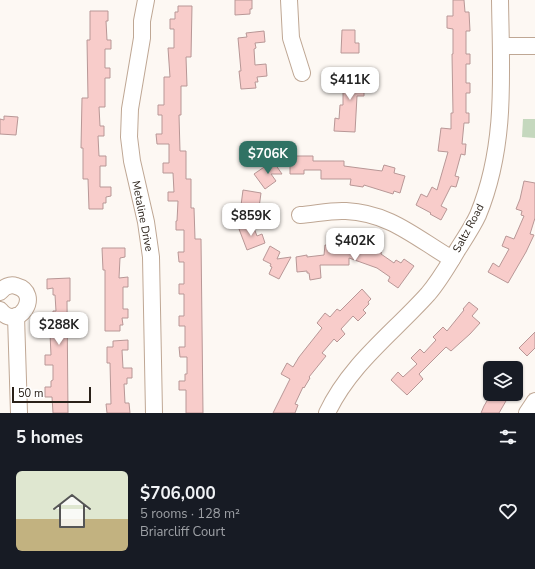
<!DOCTYPE html>
<html lang="en">
<head>
<meta charset="utf-8">
<style>
	:root { --surface:#171b24; --page:#20242c; --text:#f1f3f6; --muted:#9ea1a6; --line:#363941; --accent:#307264 }
	body { margin:0; font-family:"Nunito Sans",sans-serif; background:var(--page); color:var(--text); height:100vh; display:flex; flex-direction:column; font-size:15px; white-space:nowrap }
	* { box-sizing:border-box; margin:0 }
	p { font-size:13px; color:var(--muted) }
	.icon { flex:none; width:22px; height:22px; fill:none; stroke:currentColor; stroke-width:2; stroke-linecap:round; stroke-linejoin:round }
	.map { position:relative; height:413px; overflow:hidden }
	.panel { display:flex; flex-direction:column; background:var(--surface); flex:1 }
	.panel>* { flex:none }
	.tools { position:absolute; left:483px; top:361px; display:grid; gap:8px }
	.tools a { display:grid; place-items:center; width:40px; height:40px; border-radius:6px; background:var(--surface); box-shadow:0 1px 3px #0004; font-size:20px }
	.scale { position:absolute; left:12px; bottom:10px; width:79px; box-sizing:border-box; padding-left:4px; border:2px solid #2a2119; border-top:0; font-size:11px; line-height:14px; white-space:nowrap; color:#2a2119; -webkit-text-stroke:3px #fff; paint-order:stroke }
	.price { position:absolute; translate:-50% -34px; padding:0 9px; border-radius:8px; background:#fff; color:#222; font-size:13px; line-height:26px; filter:drop-shadow(0 1px 2px #0008) }
	.price::after { content:''; position:absolute; left:50%; top:24px; width:12px; height:9px; margin-left:-6px; background:inherit; clip-path:polygon(0 0,100% 0,50% 100%) }
	.price.on { background:var(--accent); color:#fff }
	ul { padding:0; list-style:none }
	li { display:flex; align-items:center; gap:12px; height:100px; padding:0 16px }
	li+li { border-top:1px solid var(--line) }
	li span { display:grid; place-items:center; flex:none; width:112px; height:80px; border-radius:6px; color:#555 }
	li>.icon { margin-inline-start:auto }
	span .icon { width:48px; height:48px; fill:#fffc; stroke-width:1 }
	li b { font-size:17px }
	h2 { display:flex; justify-content:space-between; align-items:center; height:48px; padding:0 16px; font-size:17px }
	.map>svg:first-child { display:block }
</style>
</head>
<body>
<div class="map">
<svg width="535" height="413" viewBox="0 0 535 413">
	<rect width="100%" height="100%" fill="#fdf8f3"/>
	<polygon fill="#c5d8be" points="523,119 535,119 535,138 522,137"/>
	<g fill="#f8ccca" stroke="#b89796">
		<polygon points="235,0 252,0 252,9 250,9 250,14 235,15"/>
		<polygon points="453,0 464,0 465,12 469,12 470,31 466,31 466,54 470,54 470,64 466,64 466,83 470,83 470,93 466,93 466,113 469,113 469,123 464,123 462,144 466,144 465,155 461,154 455,176 459,177 456,187 451,186 441,206 447,209 441,220 430,214 431,213 416,205 421,194 427,197 432,187 437,190 448,152 438,151 441,128 451,129 451,113 453,113 452,54 453,54 453,29 447,28 447,16 453,16"/>
		<polygon points="178,6 192,6 191,57 186,57 187,86 181,86 181,115 179,115 180,151 186,151 186,179 191,179 191,208 194,208 195,239 201,239 203,413 186,413 186,390 179,390 179,381 185,381 185,374 187,374 187,357 180,357 179,347 185,347 185,326 179,326 179,316 184,316 184,294 179,294 179,284 184,284 184,262 179,262 178,252 184,252 184,230 176,230 176,221 177,221 178,201 168,201 168,192 174,192 173,173 163,173 163,163 169,163 169,144 157,144 156,134 162,134 162,115 158,115 158,105 164,105 164,77 170,77 168,48 174,48 174,29 170,29 170,19 175,19 175,12 178,12"/>
		<polygon points="90,11 108,11 108,21 106,21 107,40 111,40 111,49 105,49 105,68 110,68 110,78 105,78 105,107 99,107 100,126 104,126 104,136 98,136 99,156 106,156 106,166 100,166 100,187 111,187 111,196 106,197 106,203 103,203 103,209 89,209 88,179 83,179 83,148 81,148 82,98 88,98 87,40 90,40"/>
		<polygon points="342,30 355,30 355,43 359,43 359,53 341,53"/>
		<polygon points="264,31 265,42 255,43 256,48 254,49 255,65 266,64 267,76 257,77 258,82 255,82 256,88 241,89 239,71 241,71 238,38 247,37 246,33"/>
		<polygon points="347,69 364,69 364,96 357,96 355,132 334,131 335,118 339,119 340,105 343,105 343,83 347,83"/>
		<polygon points="4,116 18,117 16,135 0,134 0,119 4,120"/>
		<polygon points="290,156 313,156 313,161 344,161 344,166 382,171 384,165 395,168 394,173 405,176 400,193 394,191 393,194 364,185 363,187 350,185 351,179 321,179 321,170 304,170 304,174 290,174"/>
		<polygon points="273,161 282,174 271,174 276,181 265,189 254,174"/>
		<polygon points="524,181 535,183 535,218 530,234 534,235 526,252 508,283 488,272 493,263 499,267 509,249 502,246 506,236 514,239 524,216 521,215 522,211 516,209 520,199"/>
		<polygon points="243,190 261,193 258,215 240,213"/>
		<polygon points="252,223 257,236 262,234 265,243 247,250 239,229"/>
		<polygon points="361,240 371,243 371,245 382,249 381,254 394,263 396,260 401,263 404,259 414,266 398,288 388,281 390,277 377,268 349,258 349,265 320,265 321,278 310,280 309,273 307,273 307,271 297,272 296,257 307,255 307,257 324,255 325,245 337,246 336,249 358,251"/>
		<polygon points="270,246 280,252 277,259 291,257 279,279 269,274 272,267 270,266 271,264 263,260"/>
		<polygon points="102,248 125,248 125,257 120,258 119,278 128,277 128,287 123,287 123,309 128,309 128,318 122,318 123,325 120,325 120,331 105,331 105,270 103,270"/>
		<polygon points="70,278 70,301 67,301 68,413 53,413 52,397 45,397 45,387 51,387 51,381 53,380 53,365 45,365 45,355 51,355 50,334 45,334 45,324 50,324 50,317 53,317 53,311 56,311 55,295 53,295 53,288 47,289 47,279"/>
		<polygon points="362,289 371,299 368,302 369,304 363,310 366,313 358,321 353,316 341,329 345,334 337,342 334,339 322,353 326,356 309,377 310,378 304,388 303,387 295,404 298,405 295,413 273,413 290,379 281,374 287,363 293,367 299,357 322,328 317,323 325,313 330,317 337,309 340,311"/>
		<polygon points="469,302 478,309 472,316 480,323 470,334 451,351 446,347 419,374 423,379 407,395 391,380 398,372 403,377 417,364 411,358 420,349 424,353 436,340 433,337 443,327 447,331 464,310 463,309"/>
		<polygon points="535,332 535,348 527,356 519,348"/>
		<polygon points="128,340 128,350 122,350 123,368 132,368 132,378 127,378 127,384 124,384 125,403 129,403 130,413 107,413 106,404 111,404 110,363 107,363 107,347 113,347 113,341"/>
		<polygon points="491,394 510,394 499,413 481,413 484,406"/>
	</g>
	<g fill="none" stroke-linecap="round" stroke-linejoin="round">
		<g stroke="#bfa794" stroke-width="18">
			<g id="minor">
				<polyline points="146,0 142,21 142,38 130,109 129,137 132,161 146,222 151,257 154,413"/>
				<polyline points="289,0 291,38 302,73"/>
				<polyline points="501,46 535,46"/>
				<path d="M 300,215 C 315,214 331,210 346,211 C 390,213 416,238 452,259"/>
				<path d="M 0,292 C 4,287 10,284 16,286 C 43,293 18,333 0,310"/>
				<polyline points="16,316 19,413"/>
				<path d="M 327,413 C 350,364 393,333 428,294 C 440,280 449,264 458,249 C 465,238 473,226 478,215 C 507,145 501,73 500,0"/>
				<polyline points="527,413 535,401"/>
			</g>
		</g>
		<use href="#minor" stroke="#fff" stroke-width="16"/>
	</g>
	<g text-anchor="middle" stroke-width="3.5" stroke-linejoin="round" paint-order="stroke">
		<g font-size="11" fill="#2a2119" stroke="#fff">
			<text transform="translate(143 216) rotate(79)" y="4">Metaline Drive</text>
			<text transform="translate(468 228) rotate(-62)" y="4">Saltz Road</text>
		</g>
	</g>
</svg>
<div class="tools">
<a><svg class="icon" aria-label="layers" viewBox="0 0 24 24"><path d="M12 4l9 5-9 5-9-5zM3 14l9 5 9-5"/></svg></a>
</div>
<div class="scale">50 m</div>
<b class="price" style="left:350px;top:101px">$411K</b>
<b class="price on" style="left:268px;top:175px">$706K</b>
<b class="price" style="left:251px;top:237px">$859K</b>
<b class="price" style="left:355px;top:262px">$402K</b>
<b class="price" style="left:59px;top:346px">$288K</b>
</div>
<section class="panel">
<h2>5 homes<svg class="icon" aria-label="filters" viewBox="0 0 24 24"><path d="M4 7h16M4 17h16"/><circle cx="9" cy="7" r="2"/><circle cx="15" cy="17" r="2"/></svg></h2>
<ul>
<li><span style="background:linear-gradient(#dfe7d0 60%,#c2b280 0)"><svg class="icon" aria-label="home" viewBox="0 0 24 24"><path d="M3 11l9-7 9 7M6 9v11h12V9"/></svg></span><div><b>$706,000</b><p>5 rooms · 128 m²</p><p>Briarcliff Court</p></div><svg class="icon" aria-label="heart" viewBox="0 0 24 24"><path d="M12 20l-8-8c-3-5 5-10 8-4 3-6 11-1 8 4z"/></svg></li>
</ul>
</section>
</body>
</html>
